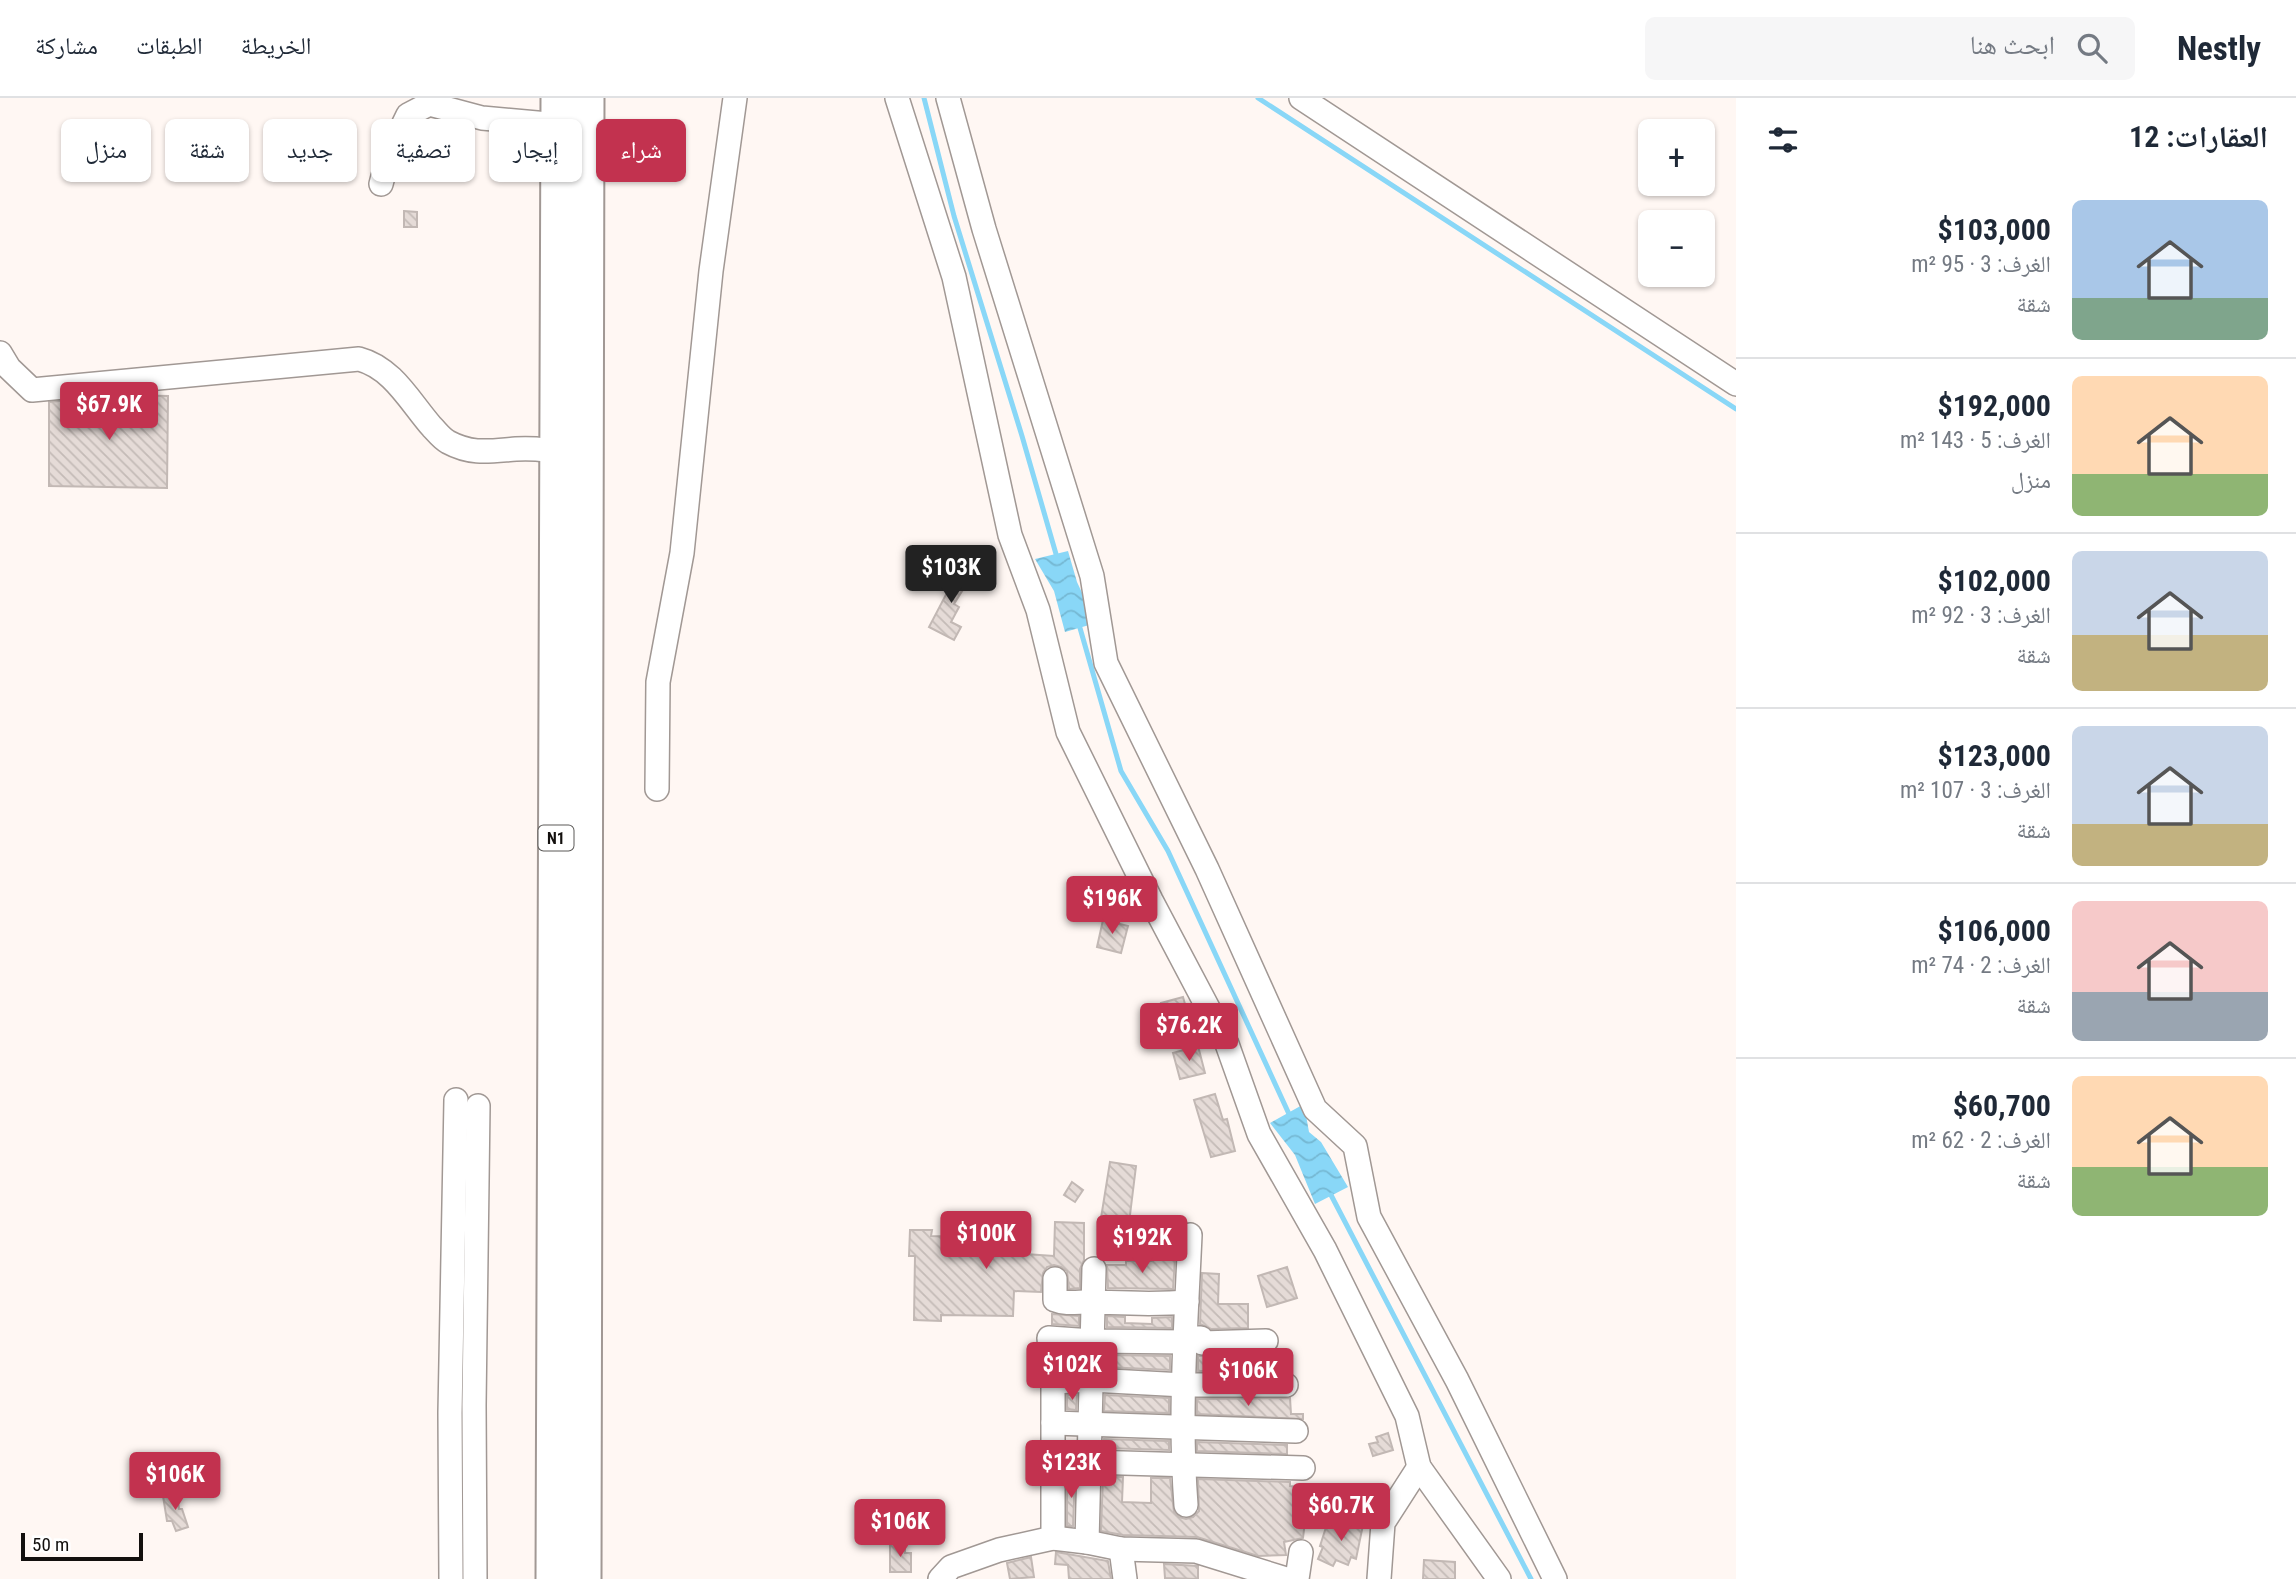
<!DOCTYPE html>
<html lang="ar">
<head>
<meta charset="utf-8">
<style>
	:root { --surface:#fff; --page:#f6f6f7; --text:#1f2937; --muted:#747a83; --line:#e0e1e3; --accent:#c2324f }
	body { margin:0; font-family:"Roboto Condensed","Noto Naskh Arabic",sans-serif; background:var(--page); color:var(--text); direction:rtl; height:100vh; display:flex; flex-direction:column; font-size:26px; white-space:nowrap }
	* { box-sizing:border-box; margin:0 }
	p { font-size:23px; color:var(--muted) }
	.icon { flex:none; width:38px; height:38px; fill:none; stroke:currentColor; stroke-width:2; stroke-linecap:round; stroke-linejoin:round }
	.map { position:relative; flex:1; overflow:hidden; direction:ltr }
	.details { display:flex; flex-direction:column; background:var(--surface); width:560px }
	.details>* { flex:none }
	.top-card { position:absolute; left:21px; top:21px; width:665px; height:63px; direction:rtl; display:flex; gap:14px }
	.tools { position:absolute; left:1638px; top:21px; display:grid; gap:14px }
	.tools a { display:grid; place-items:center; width:77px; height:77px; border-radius:10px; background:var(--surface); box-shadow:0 2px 5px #0004; font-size:35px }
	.scale { position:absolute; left:21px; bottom:18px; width:122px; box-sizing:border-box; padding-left:7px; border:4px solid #13100e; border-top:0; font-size:19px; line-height:24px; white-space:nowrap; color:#13100e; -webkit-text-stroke:5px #fff; paint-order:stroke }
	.price { position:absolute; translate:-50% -60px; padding:0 16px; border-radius:7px; background:var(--accent); color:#fff; font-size:23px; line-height:46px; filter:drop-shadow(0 2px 4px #0008) }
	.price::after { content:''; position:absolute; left:50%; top:42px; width:21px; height:16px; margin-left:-10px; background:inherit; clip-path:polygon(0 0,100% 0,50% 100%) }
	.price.on { background:#222; color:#fff }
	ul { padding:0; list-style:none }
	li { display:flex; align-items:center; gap:21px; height:175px; padding:0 28px }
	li+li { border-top:2px solid var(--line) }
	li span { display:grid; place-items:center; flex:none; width:196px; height:140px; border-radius:10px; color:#555 }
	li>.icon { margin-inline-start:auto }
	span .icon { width:84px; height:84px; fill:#fffc; stroke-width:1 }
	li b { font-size:30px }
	h2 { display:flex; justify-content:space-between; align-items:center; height:84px; padding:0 28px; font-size:30px }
	.chip { padding:0 24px; border-radius:10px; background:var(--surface); box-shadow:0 2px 5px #0004; font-size:24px; line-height:63px }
	.chip.on { background:var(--accent); color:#fff }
	header { display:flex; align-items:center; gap:42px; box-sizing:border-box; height:98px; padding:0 35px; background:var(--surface); border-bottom:2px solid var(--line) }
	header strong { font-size:33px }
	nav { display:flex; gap:38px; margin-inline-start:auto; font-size:24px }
	.search { width:490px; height:63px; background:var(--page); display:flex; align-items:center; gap:18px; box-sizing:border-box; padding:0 24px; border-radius:10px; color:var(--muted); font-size:26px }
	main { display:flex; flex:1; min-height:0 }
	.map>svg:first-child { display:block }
</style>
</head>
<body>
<header>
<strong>Nestly</strong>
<div class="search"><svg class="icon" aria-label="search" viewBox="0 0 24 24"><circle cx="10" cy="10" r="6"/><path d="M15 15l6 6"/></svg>ابحث هنا</div>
<nav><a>الخريطة</a><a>الطبقات</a><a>مشاركة</a></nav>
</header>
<main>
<section class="details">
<h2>العقارات: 12<svg class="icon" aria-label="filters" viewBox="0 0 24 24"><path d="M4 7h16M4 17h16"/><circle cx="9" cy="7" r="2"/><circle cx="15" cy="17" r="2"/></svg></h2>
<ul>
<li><span style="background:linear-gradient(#a9c7e8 70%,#7fa58c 0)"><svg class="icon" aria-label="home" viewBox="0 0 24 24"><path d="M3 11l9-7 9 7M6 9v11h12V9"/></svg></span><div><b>$103,000</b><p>الغرف: 3 · 95 m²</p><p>شقة</p></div></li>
<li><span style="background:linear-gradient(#ffd9b3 70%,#8fb573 0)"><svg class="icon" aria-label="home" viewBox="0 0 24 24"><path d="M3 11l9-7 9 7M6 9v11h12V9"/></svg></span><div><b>$192,000</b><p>الغرف: 5 · 143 m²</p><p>منزل</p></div></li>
<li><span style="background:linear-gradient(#c9d6e8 60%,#c2b280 0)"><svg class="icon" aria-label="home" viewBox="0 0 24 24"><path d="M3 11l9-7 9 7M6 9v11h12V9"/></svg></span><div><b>$102,000</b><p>الغرف: 3 · 92 m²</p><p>شقة</p></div></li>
<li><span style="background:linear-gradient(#c9d6e8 70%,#c2b280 0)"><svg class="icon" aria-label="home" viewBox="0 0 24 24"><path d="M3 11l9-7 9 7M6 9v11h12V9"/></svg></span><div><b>$123,000</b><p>الغرف: 3 · 107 m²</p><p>شقة</p></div></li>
<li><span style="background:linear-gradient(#f6c9c9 65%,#9aa5b1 0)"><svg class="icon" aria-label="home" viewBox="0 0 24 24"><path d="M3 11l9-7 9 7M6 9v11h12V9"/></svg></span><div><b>$106,000</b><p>الغرف: 2 · 74 m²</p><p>شقة</p></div></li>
<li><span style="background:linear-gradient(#ffd9b3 65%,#8fb573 0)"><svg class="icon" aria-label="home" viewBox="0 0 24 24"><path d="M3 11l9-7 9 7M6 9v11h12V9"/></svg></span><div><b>$60,700</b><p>الغرف: 2 · 62 m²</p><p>شقة</p></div></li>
</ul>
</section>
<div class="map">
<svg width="1736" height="1481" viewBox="0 0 1736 1481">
	<defs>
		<pattern id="water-waves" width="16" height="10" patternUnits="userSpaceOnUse" patternTransform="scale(1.75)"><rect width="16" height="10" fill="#89d7f7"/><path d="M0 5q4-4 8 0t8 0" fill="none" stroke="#75b8d3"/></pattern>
		<pattern id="building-back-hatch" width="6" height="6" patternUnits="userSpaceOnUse" patternTransform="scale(1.75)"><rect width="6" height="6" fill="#e5dbd7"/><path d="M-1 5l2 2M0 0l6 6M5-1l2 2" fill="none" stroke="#c4bbb7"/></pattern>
	</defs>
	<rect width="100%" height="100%" fill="#fff7f3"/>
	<g fill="url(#water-waves)">
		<polygon points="1068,453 1077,484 1096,525 1065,534 1054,493 1035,461"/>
		<polygon points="1304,1006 1309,1034 1321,1044 1348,1089 1315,1106 1295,1057 1270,1025"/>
	</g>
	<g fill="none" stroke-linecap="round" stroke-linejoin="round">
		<g stroke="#89d7f7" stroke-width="5">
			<polyline points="924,0 954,118 1022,338 1056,456"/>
			<polyline points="1258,0 1736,311"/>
			<polyline points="1080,530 1121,673 1168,753 1289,1016"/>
			<polyline points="1331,1097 1531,1481"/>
		</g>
	</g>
	<g fill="url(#building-back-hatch)" stroke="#c2b8b4" stroke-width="2">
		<polygon points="443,56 455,57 454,75 441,74"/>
		<polygon points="404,113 417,114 417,129 404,129"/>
		<polygon points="124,297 168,298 167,390 49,388 49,304"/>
		<polygon points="962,467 974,474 954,506 959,509 951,524 961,529 954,542 929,529 950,489 949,488"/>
		<polygon points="1103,822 1128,828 1121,855 1097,849"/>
		<polygon points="1183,899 1187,913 1165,919 1161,905"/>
		<polygon points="1198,948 1205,975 1180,981 1173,955"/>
		<polygon points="1215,996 1223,1022 1227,1021 1235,1053 1211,1059 1194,1002"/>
		<polygon points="1110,1064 1136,1068 1128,1133 1118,1131 1101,1120"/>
		<polygon points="1072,1084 1083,1092 1075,1104 1064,1097"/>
		<polygon points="1055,1124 1084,1125 1084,1162 1080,1171 1080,1190 1069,1191 1067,1173 1061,1169 1054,1167 1047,1169 1043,1175 1041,1194 1014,1193 1013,1218 941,1217 941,1223 914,1222 915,1158 909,1158 910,1132 932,1132 931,1138 1026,1141 1025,1156 1054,1158"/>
		<polygon points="1153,1161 1175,1161 1173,1191 1108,1190 1107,1167 1126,1167 1126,1163 1153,1163"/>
		<polygon points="1287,1169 1297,1200 1267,1209 1258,1178"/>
		<polygon points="1202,1175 1219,1176 1218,1206 1248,1206 1248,1230 1211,1231 1200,1226"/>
		<polygon points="1052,1216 1079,1218 1079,1228 1052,1226"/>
		<polygon points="1107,1218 1125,1219 1125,1225 1152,1226 1152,1220 1172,1219 1172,1230 1107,1229"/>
		<polygon points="1064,1255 1078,1256 1077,1269 1066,1269"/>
		<polygon points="1106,1257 1170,1258 1170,1272 1105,1269"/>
		<polygon points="1265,1257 1266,1264 1272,1264 1272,1273 1198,1273 1198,1258"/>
		<polygon points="1067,1297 1077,1297 1076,1312 1067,1311"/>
		<polygon points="1105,1297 1169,1300 1169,1315 1104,1313"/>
		<polygon points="1290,1300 1291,1316 1303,1316 1303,1321 1197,1316 1197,1301"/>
		<polygon points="1388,1335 1393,1352 1373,1358 1369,1346 1378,1344 1376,1339"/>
		<polygon points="1104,1341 1169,1343 1169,1352 1103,1350"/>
		<polygon points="1197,1344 1287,1347 1287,1356 1197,1353"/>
		<polygon points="1067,1377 1075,1378 1073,1428 1067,1428"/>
		<polygon points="1103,1378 1123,1379 1122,1404 1151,1405 1151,1380 1170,1380 1174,1414 1179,1419 1186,1421 1193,1419 1199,1413 1198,1381 1290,1384 1290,1388 1309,1390 1303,1440 1284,1444 1286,1457 1258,1458 1197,1439 1123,1437 1101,1433"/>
		<polygon points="177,1396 179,1411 182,1411 188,1429 176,1433 172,1423 167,1423 163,1398"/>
		<polygon points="1348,1422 1363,1427 1356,1461 1351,1459 1348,1467 1336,1462 1333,1468 1318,1461 1323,1449 1320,1448 1328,1423 1346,1428"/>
		<polygon points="890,1446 905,1446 905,1455 911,1455 911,1474 890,1474"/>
		<polygon points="1056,1454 1108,1463 1111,1481 1069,1481 1068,1467 1055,1466"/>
		<polygon points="1031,1459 1034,1479 1010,1481 1007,1465"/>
		<polygon points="1424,1462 1455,1464 1455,1481 1423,1481"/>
		<polygon points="1164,1466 1198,1468 1198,1481 1165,1480"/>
	</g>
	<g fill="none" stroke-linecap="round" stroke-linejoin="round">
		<g stroke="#a19894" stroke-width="26">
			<g id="minor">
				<polyline points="897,0 954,179 1010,437 1038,512 1068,634 1151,802 1227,946 1259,1036 1325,1152 1407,1318 1419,1369 1499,1481"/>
				<polyline points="948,0 984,131 1092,478 1106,565 1207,771 1315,1011 1355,1048 1369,1119 1457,1282 1555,1481"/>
				<polyline points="1301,0 1736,286"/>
				<polyline points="381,86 389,56 408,17 429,6 482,20 559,27"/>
				<path d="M 0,255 L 9,270 L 32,292 L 359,261 C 393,270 410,304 432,329 C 437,334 441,340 448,344 C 472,357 490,353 516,351 C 534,350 552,352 569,356"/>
				<polyline points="657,691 658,584 682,455 711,173 735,0"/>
				<path d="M 1055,1181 L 1055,1202 C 1067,1207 1081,1203 1093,1204 C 1125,1205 1154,1207 1187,1204"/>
				<polyline points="1053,1284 1091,1282 1184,1287 1286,1287"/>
				<polyline points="1053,1325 1296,1333"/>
				<polyline points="1053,1363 1303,1370"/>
				<path d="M 1186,1407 C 1179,1317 1186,1227 1190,1137"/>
				<polyline points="1053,1440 1053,1284 1049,1240 1092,1243 1186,1244 1189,1240 1201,1240 1202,1245 1266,1243"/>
				<polyline points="1087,1444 1094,1171"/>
				<polyline points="1121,1451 1125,1481"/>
				<polyline points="451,1481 450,1315 456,1002"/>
				<polyline points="475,1481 474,1307 478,1008"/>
				<polyline points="940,1481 951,1469 999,1452 1053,1440 1087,1444 1121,1451 1196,1453 1286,1481"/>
				<polyline points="1297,1481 1301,1454"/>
				<polyline points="1379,1481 1383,1425 1419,1369"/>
			</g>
		</g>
		<g stroke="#a19894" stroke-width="37">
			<g id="highway">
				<polyline points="553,1481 558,0"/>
				<polyline points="584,1481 587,0"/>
			</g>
		</g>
		<use href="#minor" stroke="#fff" stroke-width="23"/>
		<use href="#highway" stroke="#fff" stroke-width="33"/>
	</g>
	<g text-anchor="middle" stroke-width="5" stroke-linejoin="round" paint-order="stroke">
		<rect fill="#fff" stroke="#5a5856" stroke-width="2" x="538.5" y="727.5" width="35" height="25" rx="5"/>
		<g font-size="16" font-weight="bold" fill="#13100e">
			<text x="556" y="746">N1</text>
		</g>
	</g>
</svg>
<div class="tools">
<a>+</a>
<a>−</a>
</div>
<div class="scale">50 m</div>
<b class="price" style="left:109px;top:344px">$67.9K</b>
<b class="price on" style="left:951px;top:507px">$103K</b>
<b class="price" style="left:1112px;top:838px">$196K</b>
<b class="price" style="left:1189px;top:965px">$76.2K</b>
<b class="price" style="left:986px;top:1173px">$100K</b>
<b class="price" style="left:1142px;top:1177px">$192K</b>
<b class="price" style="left:1072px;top:1304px">$102K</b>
<b class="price" style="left:1248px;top:1310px">$106K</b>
<b class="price" style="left:1071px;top:1402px">$123K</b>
<b class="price" style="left:175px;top:1414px">$106K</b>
<b class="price" style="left:1341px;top:1445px">$60.7K</b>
<b class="price" style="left:900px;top:1461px">$106K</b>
<div class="top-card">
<a class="chip on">شراء</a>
<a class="chip">إيجار</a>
<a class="chip">تصفية</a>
<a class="chip">جديد</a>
<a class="chip">شقة</a>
<a class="chip">منزل</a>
</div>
</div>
</main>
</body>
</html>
